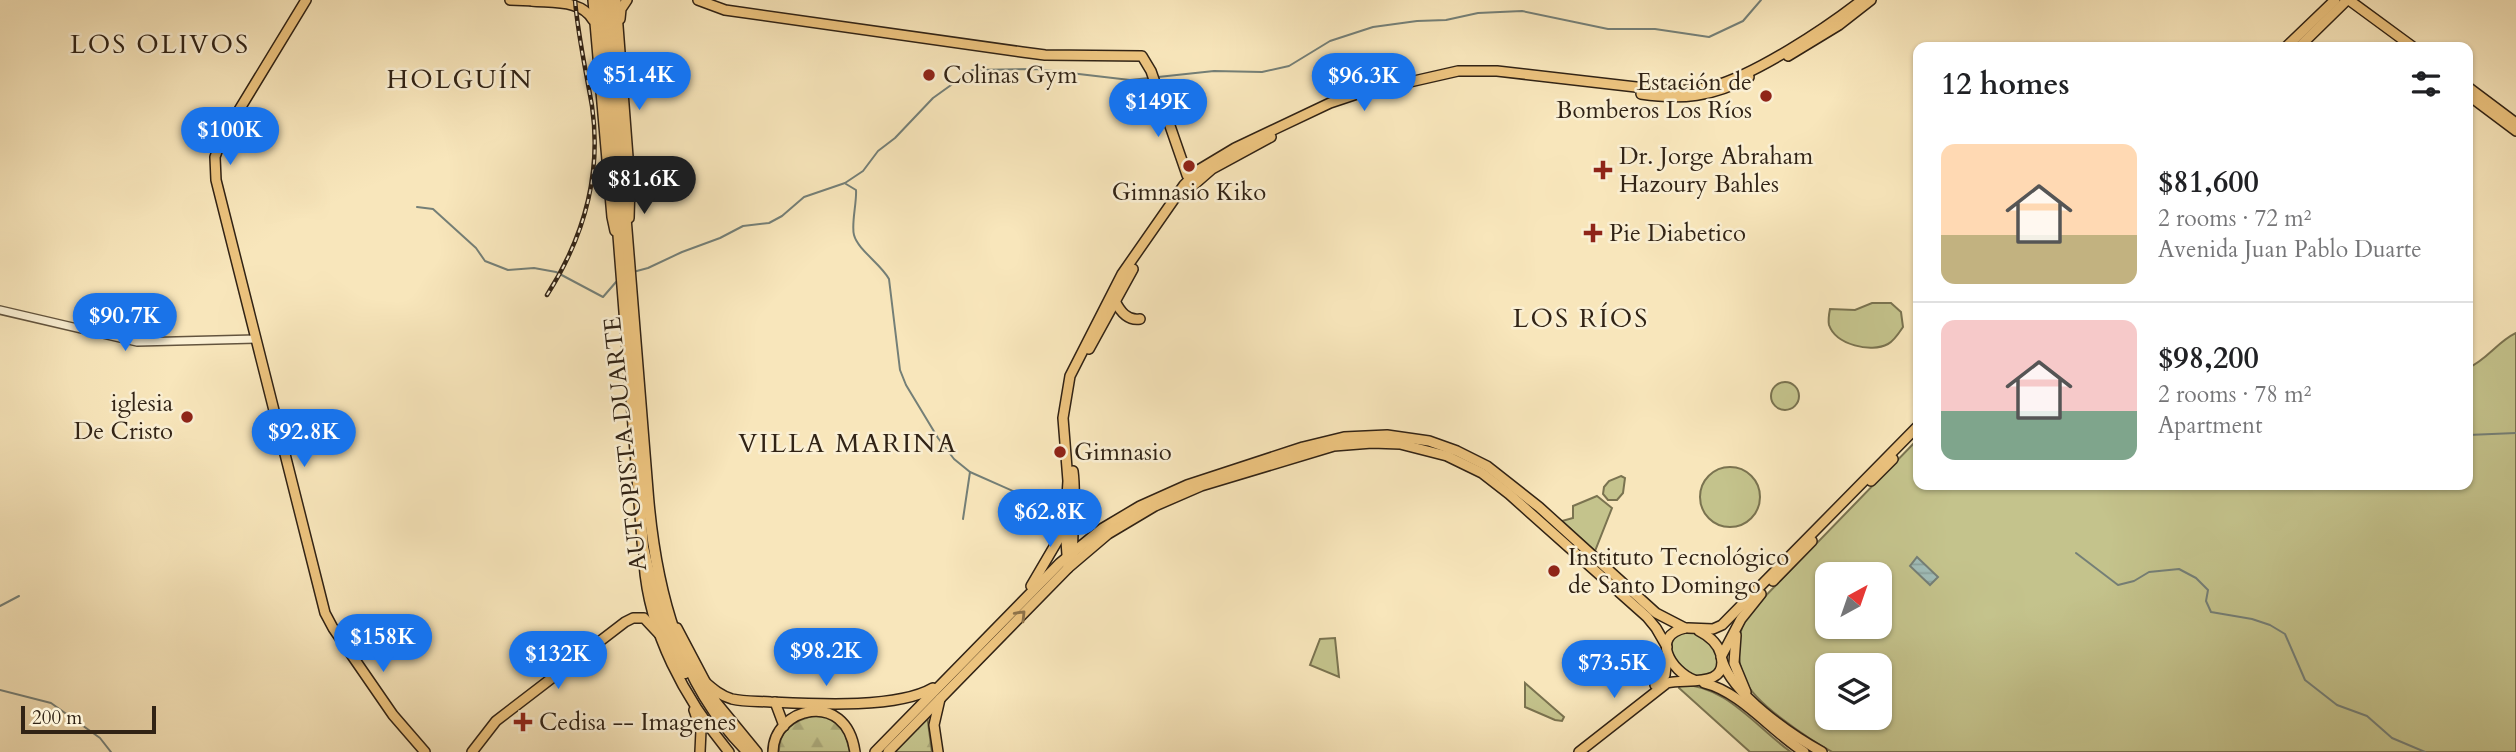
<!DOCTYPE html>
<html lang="en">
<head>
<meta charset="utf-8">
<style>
	:root { --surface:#fff; --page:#f6f6f6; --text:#202124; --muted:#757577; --line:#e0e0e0; --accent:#1a73e8 }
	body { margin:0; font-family:Cardo,serif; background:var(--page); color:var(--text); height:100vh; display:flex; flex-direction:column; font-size:26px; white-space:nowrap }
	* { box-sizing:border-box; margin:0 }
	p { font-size:23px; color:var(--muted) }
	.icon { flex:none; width:38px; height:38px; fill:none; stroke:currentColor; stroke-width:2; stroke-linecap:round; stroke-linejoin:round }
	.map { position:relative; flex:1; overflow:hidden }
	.side { position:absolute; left:1913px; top:42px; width:560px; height:448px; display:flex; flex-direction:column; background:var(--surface); border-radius:14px; box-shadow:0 2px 5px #0004 }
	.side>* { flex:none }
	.needle { width:46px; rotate:40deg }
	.tools { position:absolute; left:1815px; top:562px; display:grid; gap:14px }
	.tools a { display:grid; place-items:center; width:77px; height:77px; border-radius:14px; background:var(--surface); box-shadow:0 2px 5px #0004; font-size:35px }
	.scale { position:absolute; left:21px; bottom:18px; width:135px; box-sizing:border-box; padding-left:7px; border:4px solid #312315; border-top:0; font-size:19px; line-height:24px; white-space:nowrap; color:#312315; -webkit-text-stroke:5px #faefd3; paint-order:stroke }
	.price { position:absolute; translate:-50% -60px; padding:0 16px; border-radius:24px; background:var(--accent); color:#fff; font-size:23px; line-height:46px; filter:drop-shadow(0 2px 4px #0008) }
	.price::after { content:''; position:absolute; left:50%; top:42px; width:21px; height:16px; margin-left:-10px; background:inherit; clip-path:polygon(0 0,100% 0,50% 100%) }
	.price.active { background:#222; color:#fff }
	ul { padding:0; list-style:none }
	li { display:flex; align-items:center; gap:21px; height:175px; padding:0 28px }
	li+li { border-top:2px solid var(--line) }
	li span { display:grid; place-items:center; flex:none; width:196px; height:140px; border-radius:14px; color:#555 }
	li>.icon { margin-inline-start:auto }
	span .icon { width:84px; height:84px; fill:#fffc; stroke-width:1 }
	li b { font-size:30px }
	h2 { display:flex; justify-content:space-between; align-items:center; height:84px; padding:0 28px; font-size:30px }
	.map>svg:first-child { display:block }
</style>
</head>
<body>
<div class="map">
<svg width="2516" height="752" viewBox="0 0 2516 752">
	<defs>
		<pattern id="forest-firs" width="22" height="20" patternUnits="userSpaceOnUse" patternTransform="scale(1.75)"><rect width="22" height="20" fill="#c4c38c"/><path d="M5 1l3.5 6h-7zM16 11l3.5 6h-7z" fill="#a9a778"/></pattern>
		<pattern id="water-rules" width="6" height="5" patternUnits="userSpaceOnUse" patternTransform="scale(1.75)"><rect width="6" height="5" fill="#a0bdb9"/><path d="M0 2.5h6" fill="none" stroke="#8aa29e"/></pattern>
	</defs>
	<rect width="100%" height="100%" fill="#f8e6bb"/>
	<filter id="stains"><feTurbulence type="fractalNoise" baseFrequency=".00286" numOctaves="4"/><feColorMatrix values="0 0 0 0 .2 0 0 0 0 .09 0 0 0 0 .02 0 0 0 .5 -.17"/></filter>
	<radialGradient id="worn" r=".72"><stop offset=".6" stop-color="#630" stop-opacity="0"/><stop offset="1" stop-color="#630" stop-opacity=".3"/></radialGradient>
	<g fill="url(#forest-firs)" stroke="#7a7350" stroke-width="2">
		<path d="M 817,715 L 827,715 L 843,726 L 850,752 L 779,752 C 778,729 797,719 817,715 Z"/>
		<polygon points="927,715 932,752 892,752"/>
	</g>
	<g fill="#c4c38c" stroke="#7a7350" stroke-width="2" fill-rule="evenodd">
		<path d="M 1872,303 L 1891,303 L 1901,312 L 1903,327 C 1899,333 1894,341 1888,344 C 1871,353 1836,345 1829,325 C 1828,320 1829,314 1830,309 L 1855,310 Z"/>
		<path d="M 2516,333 L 2516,752 L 1832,752 C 1810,740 1754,703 1745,680 C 1736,659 1737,637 1746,616 L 1918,439 L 1918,485 L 2468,485 L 2468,368 C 2487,360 2497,342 2516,333 ZM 1827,574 L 1880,574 L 1880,626 L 1827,626 ZM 1827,665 L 1880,665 L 1880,718 L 1827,718 Z"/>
		<circle cx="1785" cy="396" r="14"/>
		<circle cx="1730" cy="497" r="30"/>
		<polygon points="1621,476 1625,478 1623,493 1617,500 1608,500 1603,494 1604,487 1609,481"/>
		<polygon points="1597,496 1612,508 1595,551 1562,521 1573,518 1573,506"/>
		<path d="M 1682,631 C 1707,630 1715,644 1719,666 L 1710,677 L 1689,677 C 1674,661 1657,647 1682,631 Z"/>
		<polygon points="1335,638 1339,677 1310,665 1320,639"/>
		<polygon points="1525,683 1564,717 1562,721 1555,720 1525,707"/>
		<path d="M 1680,685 C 1724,683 1757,728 1791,752 L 1750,752 L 1679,688 Z"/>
	</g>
	<polygon fill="url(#water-rules)" stroke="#747f77" stroke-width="2" points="1917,557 1938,577 1930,585 1910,566"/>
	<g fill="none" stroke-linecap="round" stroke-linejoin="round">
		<g stroke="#747f77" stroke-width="2">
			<polyline points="1158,77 1214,71 1262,72 1289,66 1330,41 1373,27 1417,21 1446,20 1478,13 1522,11 1608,29 1655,29 1709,37 1743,21 1761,0"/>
			<path d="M 846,184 L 856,190 C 857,202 851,224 854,235 C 858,250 881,264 889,279 L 900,370 L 906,385 L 938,438 L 954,459 L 970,472 L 1022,495 L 1049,500"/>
			<polyline points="417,207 433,209 476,248 485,261 508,270 534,268 556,272 603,297 616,282"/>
			<polyline points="633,272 648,268 682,252 720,238 743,226 769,223 782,216 804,197 845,183 863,171 878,151 895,138 933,98 972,70 1036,69 1130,80 1149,78"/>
			<polyline points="2468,435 2516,433"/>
			<polyline points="963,519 970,472"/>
			<polyline points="2076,553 2118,585 2134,581 2149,572 2179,569 2196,578 2208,590 2206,601 2211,612 2252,619 2270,625 2285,634 2305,680 2337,705 2367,716 2392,738 2425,752"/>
			<polyline points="0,606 19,596"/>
			<polyline points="0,690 51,703 100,738 111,752"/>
		</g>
		<g stroke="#63543e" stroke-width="10">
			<polyline id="minor" points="0,310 137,342 256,339"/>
		</g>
		<g stroke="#312315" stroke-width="12">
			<g id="major">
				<polyline points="306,0 222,138 215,157 216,180 325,613 333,628 393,715 425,752"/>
				<polyline points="510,0 536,1"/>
				<polyline points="593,0 612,217 615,231"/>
				<polyline points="616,0 630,183 629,218"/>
				<polyline points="698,0 725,10 1022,52 1045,55 1142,56 1151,71 1187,175 1193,182"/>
				<polyline points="2349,0 2413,47"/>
				<path d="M 532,1 C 553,3 582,0 593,20"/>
				<polyline points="620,19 621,9 627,0"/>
				<polyline points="2286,47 2335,0"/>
				<polyline points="2299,47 2347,0"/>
				<polyline points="1788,56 1839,25 1871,0"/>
				<polyline points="2468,87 2516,123"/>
				<path d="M 1641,94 C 1681,100 1713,97 1749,77"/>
				<polyline points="2468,95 2516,131"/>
				<polyline points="1189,189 1212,169 1271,137"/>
				<path d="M 1115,301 C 1120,311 1127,321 1140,319"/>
				<polyline points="1089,349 1133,269"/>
				<polyline points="1871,481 1893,459"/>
				<path d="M 1073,562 C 1071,532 1077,501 1073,471"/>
				<path d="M 644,563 C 649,633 685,699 729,752"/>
				<path d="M 1068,568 L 1065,528 L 1068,481 L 1063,418 L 1070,376 L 1122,274 L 1184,185 L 1200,169 L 1235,148 L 1330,103 L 1357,94 L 1458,71 L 1497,71 L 1662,90 C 1679,91 1694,91 1711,87 C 1755,75 1825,29 1862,0"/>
				<polyline points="1773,581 1812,541"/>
				<polyline points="1031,586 1065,528"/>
				<polyline points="677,628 716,702 757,752"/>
				<path d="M 1685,628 C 1650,636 1671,671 1694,680"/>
				<polyline points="1688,628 1713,629 1722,625 1918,426"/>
				<polyline points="1736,635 1734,663 1746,692"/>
				<polyline points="1721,657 1741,619 1761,594"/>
				<path d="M 1722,660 C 1733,695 1790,734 1822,752"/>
				<path d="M 705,682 C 713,689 721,696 732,699 C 745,702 758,701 771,702 C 813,704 897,709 933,688"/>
				<path d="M 1704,683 C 1741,692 1771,731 1804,752"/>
				<polyline points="1655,685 1665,675 1667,658"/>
				<polyline points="775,702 784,726"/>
				<polyline points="694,710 701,730 700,752"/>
				<polyline points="472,752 496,721 625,622 633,618 644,618 659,634"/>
				<path d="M 773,752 C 773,708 846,688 855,752"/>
				<polyline points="875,752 1060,563 1103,528 1140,506 1187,485 1303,447 1344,437 1387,435 1429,441 1457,451 1487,466 1539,507 1656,613 1685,628"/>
				<polyline points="888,752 1068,568 1108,534 1155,506 1201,486 1334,446 1372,443 1400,444 1447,456 1482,473 1509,494 1647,617 1656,628 1667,647"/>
				<polyline points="938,752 934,725 940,699"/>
				<path d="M 1579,752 L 1667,683 C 1686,678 1729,689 1721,655 C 1718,643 1709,636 1699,631"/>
			</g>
		</g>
		<g stroke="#312315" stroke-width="13">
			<g id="highway">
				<path d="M 600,0 L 643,547 C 653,591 664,633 685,673"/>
				<path d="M 608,0 L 648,497 C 656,590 679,684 748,752"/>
			</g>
		</g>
		<use href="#minor" stroke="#faefd3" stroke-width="7"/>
		<use href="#major" stroke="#ecc37e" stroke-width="9"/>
		<use href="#highway" stroke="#ecc37e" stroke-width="10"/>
		<g stroke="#312315" stroke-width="4.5">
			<path id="rail" d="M 547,295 C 584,237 602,175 592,106 C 586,71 578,36 575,0"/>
		</g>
		<use href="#rail" stroke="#faefd3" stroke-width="2" stroke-dasharray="5" stroke-linecap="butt"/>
	</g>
	<defs><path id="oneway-chevron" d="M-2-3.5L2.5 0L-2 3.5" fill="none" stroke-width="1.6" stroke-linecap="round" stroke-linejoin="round" transform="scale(1.75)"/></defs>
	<use stroke="#8e734a" href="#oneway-chevron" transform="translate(1021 615) rotate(-46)"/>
	<g fill="#8f2418" stroke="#faefd3" stroke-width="2.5">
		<circle cx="929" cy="75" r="7"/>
		<circle cx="1766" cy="96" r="7"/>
		<circle cx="1189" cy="166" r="7"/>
		<path d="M1599.5 159.5h7v7h7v7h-7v7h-7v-7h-7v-7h7z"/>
		<path d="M1589.5 222.5h7v7h7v7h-7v7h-7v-7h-7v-7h7z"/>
		<circle cx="187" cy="417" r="7"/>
		<circle cx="1060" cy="452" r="7"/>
		<circle cx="1554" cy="571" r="7"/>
		<path d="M519.5 711.5h7v7h7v7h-7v7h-7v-7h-7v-7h7z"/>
	</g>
	<g text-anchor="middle" stroke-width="5" stroke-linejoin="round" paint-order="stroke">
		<g font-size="24" fill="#312315" stroke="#faefd3" text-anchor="start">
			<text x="943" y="83">Colinas Gym</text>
			<text x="1752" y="90" text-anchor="end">Estación de<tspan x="1752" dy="28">Bomberos Los Ríos</tspan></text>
			<text x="1619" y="164">Dr. Jorge Abraham<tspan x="1619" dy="28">Hazoury Bahles</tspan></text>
			<text x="1189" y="200" text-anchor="middle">Gimnasio Kiko</text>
			<text x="1609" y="241">Pie Diabetico</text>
			<text x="173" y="411" text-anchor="end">iglesia<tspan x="173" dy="28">De Cristo</tspan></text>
			<text x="1074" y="460">Gimnasio</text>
			<text x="1568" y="565">Instituto Tecnológico<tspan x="1568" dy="28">de Santo Domingo</tspan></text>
			<text x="539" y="730">Cedisa -- Imagenes</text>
		</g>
		<g font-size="24" fill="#312315" stroke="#faefd3">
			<text transform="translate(625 444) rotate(-96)" y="8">AUTOPISTA DUARTE</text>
		</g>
		<g font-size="26" letter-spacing="2" fill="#312315" stroke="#faefd3">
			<text x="160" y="53">LOS OLIVOS</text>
			<text x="460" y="88">HOLGUÍN</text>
			<text x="1581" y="327">LOS RÍOS</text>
			<text x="848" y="452">VILLA MARINA</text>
		</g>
	</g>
	<rect width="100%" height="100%" filter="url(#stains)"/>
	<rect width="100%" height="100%" fill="url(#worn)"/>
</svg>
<div class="tools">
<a><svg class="needle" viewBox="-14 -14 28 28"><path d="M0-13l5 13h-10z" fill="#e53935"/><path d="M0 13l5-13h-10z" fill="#757577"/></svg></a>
<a><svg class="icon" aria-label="layers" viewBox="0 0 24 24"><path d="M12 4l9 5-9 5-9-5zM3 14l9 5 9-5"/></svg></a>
</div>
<div class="scale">200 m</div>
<b class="price" style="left:639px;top:112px">$51.4K</b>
<b class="price" style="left:1364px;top:113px">$96.3K</b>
<b class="price" style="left:1158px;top:139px">$149K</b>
<b class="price" style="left:230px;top:167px">$100K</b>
<b class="price active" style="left:644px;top:216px">$81.6K</b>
<b class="price" style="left:125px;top:353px">$90.7K</b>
<b class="price" style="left:304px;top:469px">$92.8K</b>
<b class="price" style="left:1050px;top:549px">$62.8K</b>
<b class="price" style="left:383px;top:674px">$158K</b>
<b class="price" style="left:826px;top:688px">$98.2K</b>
<b class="price" style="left:558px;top:691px">$132K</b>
<b class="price" style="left:1614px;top:700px">$73.5K</b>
<section class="side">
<h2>12 homes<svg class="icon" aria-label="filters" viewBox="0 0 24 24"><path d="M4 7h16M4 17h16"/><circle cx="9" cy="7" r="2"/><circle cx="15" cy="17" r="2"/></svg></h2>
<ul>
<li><span style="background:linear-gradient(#ffd9b3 65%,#c2b280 0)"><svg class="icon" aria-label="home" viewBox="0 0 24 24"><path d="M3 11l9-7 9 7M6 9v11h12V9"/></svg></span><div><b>$81,600</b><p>2 rooms · 72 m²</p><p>Avenida Juan Pablo Duarte</p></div></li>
<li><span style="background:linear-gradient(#f6c9c9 65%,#7fa58c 0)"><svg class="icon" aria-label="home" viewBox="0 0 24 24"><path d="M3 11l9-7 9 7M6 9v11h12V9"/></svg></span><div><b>$98,200</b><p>2 rooms · 78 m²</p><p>Apartment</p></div></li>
</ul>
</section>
</div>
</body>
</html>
